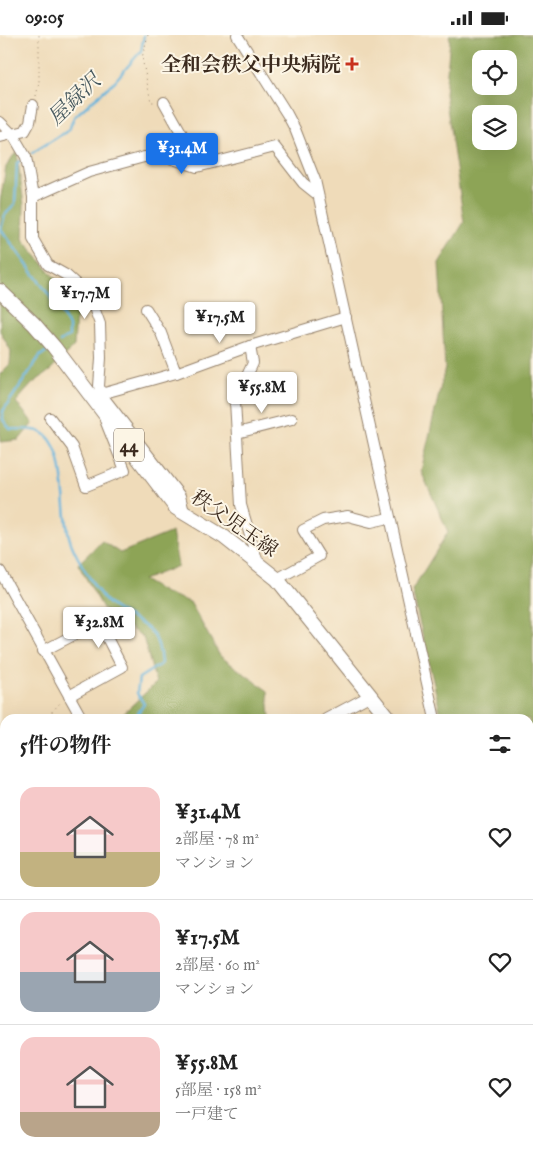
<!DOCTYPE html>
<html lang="ja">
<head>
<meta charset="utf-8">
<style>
	:root { --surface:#fff; --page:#f6f6f6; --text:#222; --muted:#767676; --line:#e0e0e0; --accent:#1a73e8 }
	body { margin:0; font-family:"IM FELL English","Noto Serif JP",serif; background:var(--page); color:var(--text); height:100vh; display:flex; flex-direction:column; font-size:19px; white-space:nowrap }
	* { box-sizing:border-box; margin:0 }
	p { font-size:16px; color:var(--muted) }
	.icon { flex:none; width:28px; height:28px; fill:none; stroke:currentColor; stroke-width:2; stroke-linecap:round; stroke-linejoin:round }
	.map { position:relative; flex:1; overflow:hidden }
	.side { position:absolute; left:0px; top:679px; width:534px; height:446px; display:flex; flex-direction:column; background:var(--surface); border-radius:15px 15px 0 0; box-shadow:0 5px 20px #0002 }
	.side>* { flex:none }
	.fabs { position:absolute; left:472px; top:15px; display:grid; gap:10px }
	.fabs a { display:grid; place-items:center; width:45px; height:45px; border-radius:10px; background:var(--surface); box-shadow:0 5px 20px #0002; font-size:25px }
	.price { position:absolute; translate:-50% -42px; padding:0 11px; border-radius:5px; background:#fff; color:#222; font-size:16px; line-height:32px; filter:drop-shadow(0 1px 2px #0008) }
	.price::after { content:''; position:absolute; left:50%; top:30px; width:15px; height:11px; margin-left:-8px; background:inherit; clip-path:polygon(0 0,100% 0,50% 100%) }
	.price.on { background:var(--accent); color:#fff }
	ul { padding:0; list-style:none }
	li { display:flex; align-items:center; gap:15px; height:125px; padding:0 20px }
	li+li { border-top:1px solid var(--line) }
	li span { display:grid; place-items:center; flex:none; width:140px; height:100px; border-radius:15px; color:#555 }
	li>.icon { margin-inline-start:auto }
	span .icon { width:60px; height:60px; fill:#fffc; stroke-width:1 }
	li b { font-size:21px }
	h2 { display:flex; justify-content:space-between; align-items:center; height:60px; padding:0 20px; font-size:21px }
	.status { display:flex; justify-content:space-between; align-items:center; height:35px; padding:0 25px; background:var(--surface); direction:ltr }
	.status svg { height:14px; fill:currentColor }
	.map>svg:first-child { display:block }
</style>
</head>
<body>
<div class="status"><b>09:05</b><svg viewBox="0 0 49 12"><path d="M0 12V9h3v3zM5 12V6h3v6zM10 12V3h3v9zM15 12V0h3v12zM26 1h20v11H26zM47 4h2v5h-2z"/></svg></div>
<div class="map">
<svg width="533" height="1124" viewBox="0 0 533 1124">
	<rect width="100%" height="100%" fill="#fcf5e5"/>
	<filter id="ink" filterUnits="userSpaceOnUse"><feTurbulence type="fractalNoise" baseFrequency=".02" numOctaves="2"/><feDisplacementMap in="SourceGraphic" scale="10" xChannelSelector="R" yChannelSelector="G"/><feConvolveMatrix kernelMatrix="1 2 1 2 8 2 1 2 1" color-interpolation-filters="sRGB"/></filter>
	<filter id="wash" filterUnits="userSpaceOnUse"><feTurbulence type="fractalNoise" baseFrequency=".0096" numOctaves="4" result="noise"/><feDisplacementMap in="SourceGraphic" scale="20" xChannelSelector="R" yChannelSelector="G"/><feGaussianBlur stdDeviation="1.12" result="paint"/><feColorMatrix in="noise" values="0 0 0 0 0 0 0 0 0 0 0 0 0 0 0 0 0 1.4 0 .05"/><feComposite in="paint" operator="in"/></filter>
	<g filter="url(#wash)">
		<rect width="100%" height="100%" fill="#efdbb9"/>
		<g fill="#8da456" stroke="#64673a" fill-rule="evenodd">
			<path d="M 449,0 L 533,0 L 533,862 L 529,861 L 529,684 L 442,684 L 412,555 L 448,497 L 421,436 L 445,333 L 439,228 L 464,187 L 445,59 L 450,4 ZM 481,24 L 509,24 L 509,51 L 481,51 ZM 481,79 L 509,79 L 509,106 L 481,106 Z"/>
			<polygon points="17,118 24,170 23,204 67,258 76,279 74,311 51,335 32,349 16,367 33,388 19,405 0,407 0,339 10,329 11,316 0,296 0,167 6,132 13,121"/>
			<polygon points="172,497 178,531 143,545 165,558 190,567 220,621 268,656 270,684 117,684 156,648 143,602 104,575 78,529 102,506 120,518"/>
			<polygon points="5,998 5,1120 174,1120 173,1124 0,1124 0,1000"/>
		</g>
		<polygon fill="#61b2dc" stroke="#4e6e7d" points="179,1120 256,1120 256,1124 177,1124"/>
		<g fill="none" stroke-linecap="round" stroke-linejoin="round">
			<g stroke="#61b2dc" stroke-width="2.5">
				<polyline points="32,118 69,95 74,82 115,46 141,16 144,0"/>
				<polyline points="20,126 17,128 15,169 5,180 1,194 57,271 69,291 69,301 60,307"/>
				<path d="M 47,316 L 40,321 L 3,376 L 3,385 L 10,394 C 19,395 33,393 41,397 C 69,410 61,478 70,505 C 74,518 99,562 110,570 C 138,591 159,586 161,629 L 139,643 L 137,658 L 144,669 L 134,684"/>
			</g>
		</g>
	</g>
	<g filter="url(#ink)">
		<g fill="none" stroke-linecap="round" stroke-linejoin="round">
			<g stroke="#95826c" stroke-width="12">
				<g id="minor">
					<polyline points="237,0 287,79 295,94 315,145 435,684"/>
					<polyline points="164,67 182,99 189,129"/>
					<polyline points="0,87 13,100 26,122 33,162 33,204 48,230 66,240 75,248 93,270 100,289 101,323 99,351 101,359 180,461 184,477"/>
					<polyline points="0,102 25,96 30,87 33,70"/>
					<polyline points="33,162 89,137 144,122 167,122 197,132 275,112 303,148 318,160"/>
					<polyline points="146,274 161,298 176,338"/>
					<polyline points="250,311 253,328 235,366 241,470 258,528"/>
					<polyline points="101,359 176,338 250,311 346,282"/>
					<polyline points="50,383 72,412 86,451 125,435 105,385"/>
					<polyline points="237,398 292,384"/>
					<polyline points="0,536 82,684"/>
					<polyline points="277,544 319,521 303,495 323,485 348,481 371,487 389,483"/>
					<polyline points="43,616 99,587 122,632 69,661"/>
					<polyline points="326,684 371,660"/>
					<polyline points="0,988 5,987"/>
					<polyline points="442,1120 443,1124"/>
				</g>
			</g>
			<g stroke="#95826c" stroke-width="16">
				<g id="major">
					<polyline points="0,256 34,289 54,312 176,473 224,502 277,544 389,684"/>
					<polyline points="529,1065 533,1081"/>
				</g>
			</g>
			<g stroke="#95826c" stroke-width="1" stroke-dasharray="1 4" stroke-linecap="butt">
				<polyline points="148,0 142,23 151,67 154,67"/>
				<polyline points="36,61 39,48 39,0"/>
				<polyline points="45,684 62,666"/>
				<polyline points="126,1120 127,1121 138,1120"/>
			</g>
			<use href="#minor" stroke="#fff" stroke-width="10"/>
			<use href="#major" stroke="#fff" stroke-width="14"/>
		</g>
	</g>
	<path fill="#c8321e" stroke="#fcf5e5" stroke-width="2" d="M349.5 21.5h5v5h5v5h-5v5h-5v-5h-5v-5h5z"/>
	<g text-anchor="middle" stroke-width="4" stroke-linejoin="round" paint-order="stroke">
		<rect fill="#fcf5e5" stroke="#75675a" stroke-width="1" x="114" y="393.5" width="30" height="33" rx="4"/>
		<g font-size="19" font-weight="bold" fill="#3b2a1e">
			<text x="129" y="417">44</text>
		</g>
		<g font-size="20" font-weight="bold" fill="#3b2a1e" stroke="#fcf5e5" text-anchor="end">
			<text x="341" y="36">全和会秩父中央病院</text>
		</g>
		<g font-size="20" fill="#3b2a1e" stroke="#fcf5e5">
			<text transform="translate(235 488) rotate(35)" y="7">秩父児玉線</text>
		</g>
		<g font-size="21" font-style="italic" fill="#485a60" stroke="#fcf5e5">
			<text transform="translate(74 64) rotate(-44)" y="7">屋録沢</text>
		</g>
	</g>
</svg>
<div class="fabs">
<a><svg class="icon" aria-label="locate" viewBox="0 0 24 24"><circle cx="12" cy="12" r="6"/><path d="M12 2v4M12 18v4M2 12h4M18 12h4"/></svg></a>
<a><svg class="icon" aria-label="layers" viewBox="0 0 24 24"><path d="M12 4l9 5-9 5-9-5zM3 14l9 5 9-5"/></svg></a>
</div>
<b class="price on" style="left:182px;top:140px">¥31.4M</b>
<b class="price" style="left:85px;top:285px">¥17.7M</b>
<b class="price" style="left:220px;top:309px">¥17.5M</b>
<b class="price" style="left:262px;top:379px">¥55.8M</b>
<b class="price" style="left:99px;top:614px">¥32.8M</b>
<section class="side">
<h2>5件の物件<svg class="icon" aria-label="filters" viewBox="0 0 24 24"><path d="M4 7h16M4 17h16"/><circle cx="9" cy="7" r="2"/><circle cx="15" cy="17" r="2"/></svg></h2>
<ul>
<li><span style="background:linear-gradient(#f6c9c9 65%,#c2b280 0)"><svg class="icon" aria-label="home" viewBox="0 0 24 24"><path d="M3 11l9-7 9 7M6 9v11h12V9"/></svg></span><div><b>¥31.4M</b><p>2部屋 · 78 m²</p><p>マンション</p></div><svg class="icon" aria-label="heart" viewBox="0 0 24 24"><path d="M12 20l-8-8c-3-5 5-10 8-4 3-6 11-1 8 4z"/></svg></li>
<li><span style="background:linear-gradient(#f6c9c9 60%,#9aa5b1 0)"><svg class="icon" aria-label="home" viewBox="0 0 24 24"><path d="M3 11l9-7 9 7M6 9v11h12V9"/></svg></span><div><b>¥17.5M</b><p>2部屋 · 60 m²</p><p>マンション</p></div><svg class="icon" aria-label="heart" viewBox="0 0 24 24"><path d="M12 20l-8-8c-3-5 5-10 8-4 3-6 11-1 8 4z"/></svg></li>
<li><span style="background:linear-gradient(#f6c9c9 75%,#b9a48a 0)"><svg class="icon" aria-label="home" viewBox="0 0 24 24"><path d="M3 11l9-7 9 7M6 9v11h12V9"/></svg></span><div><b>¥55.8M</b><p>5部屋 · 158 m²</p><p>一戸建て</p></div><svg class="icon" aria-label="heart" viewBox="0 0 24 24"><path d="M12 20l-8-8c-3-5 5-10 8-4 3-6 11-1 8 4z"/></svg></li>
</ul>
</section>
</div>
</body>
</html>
